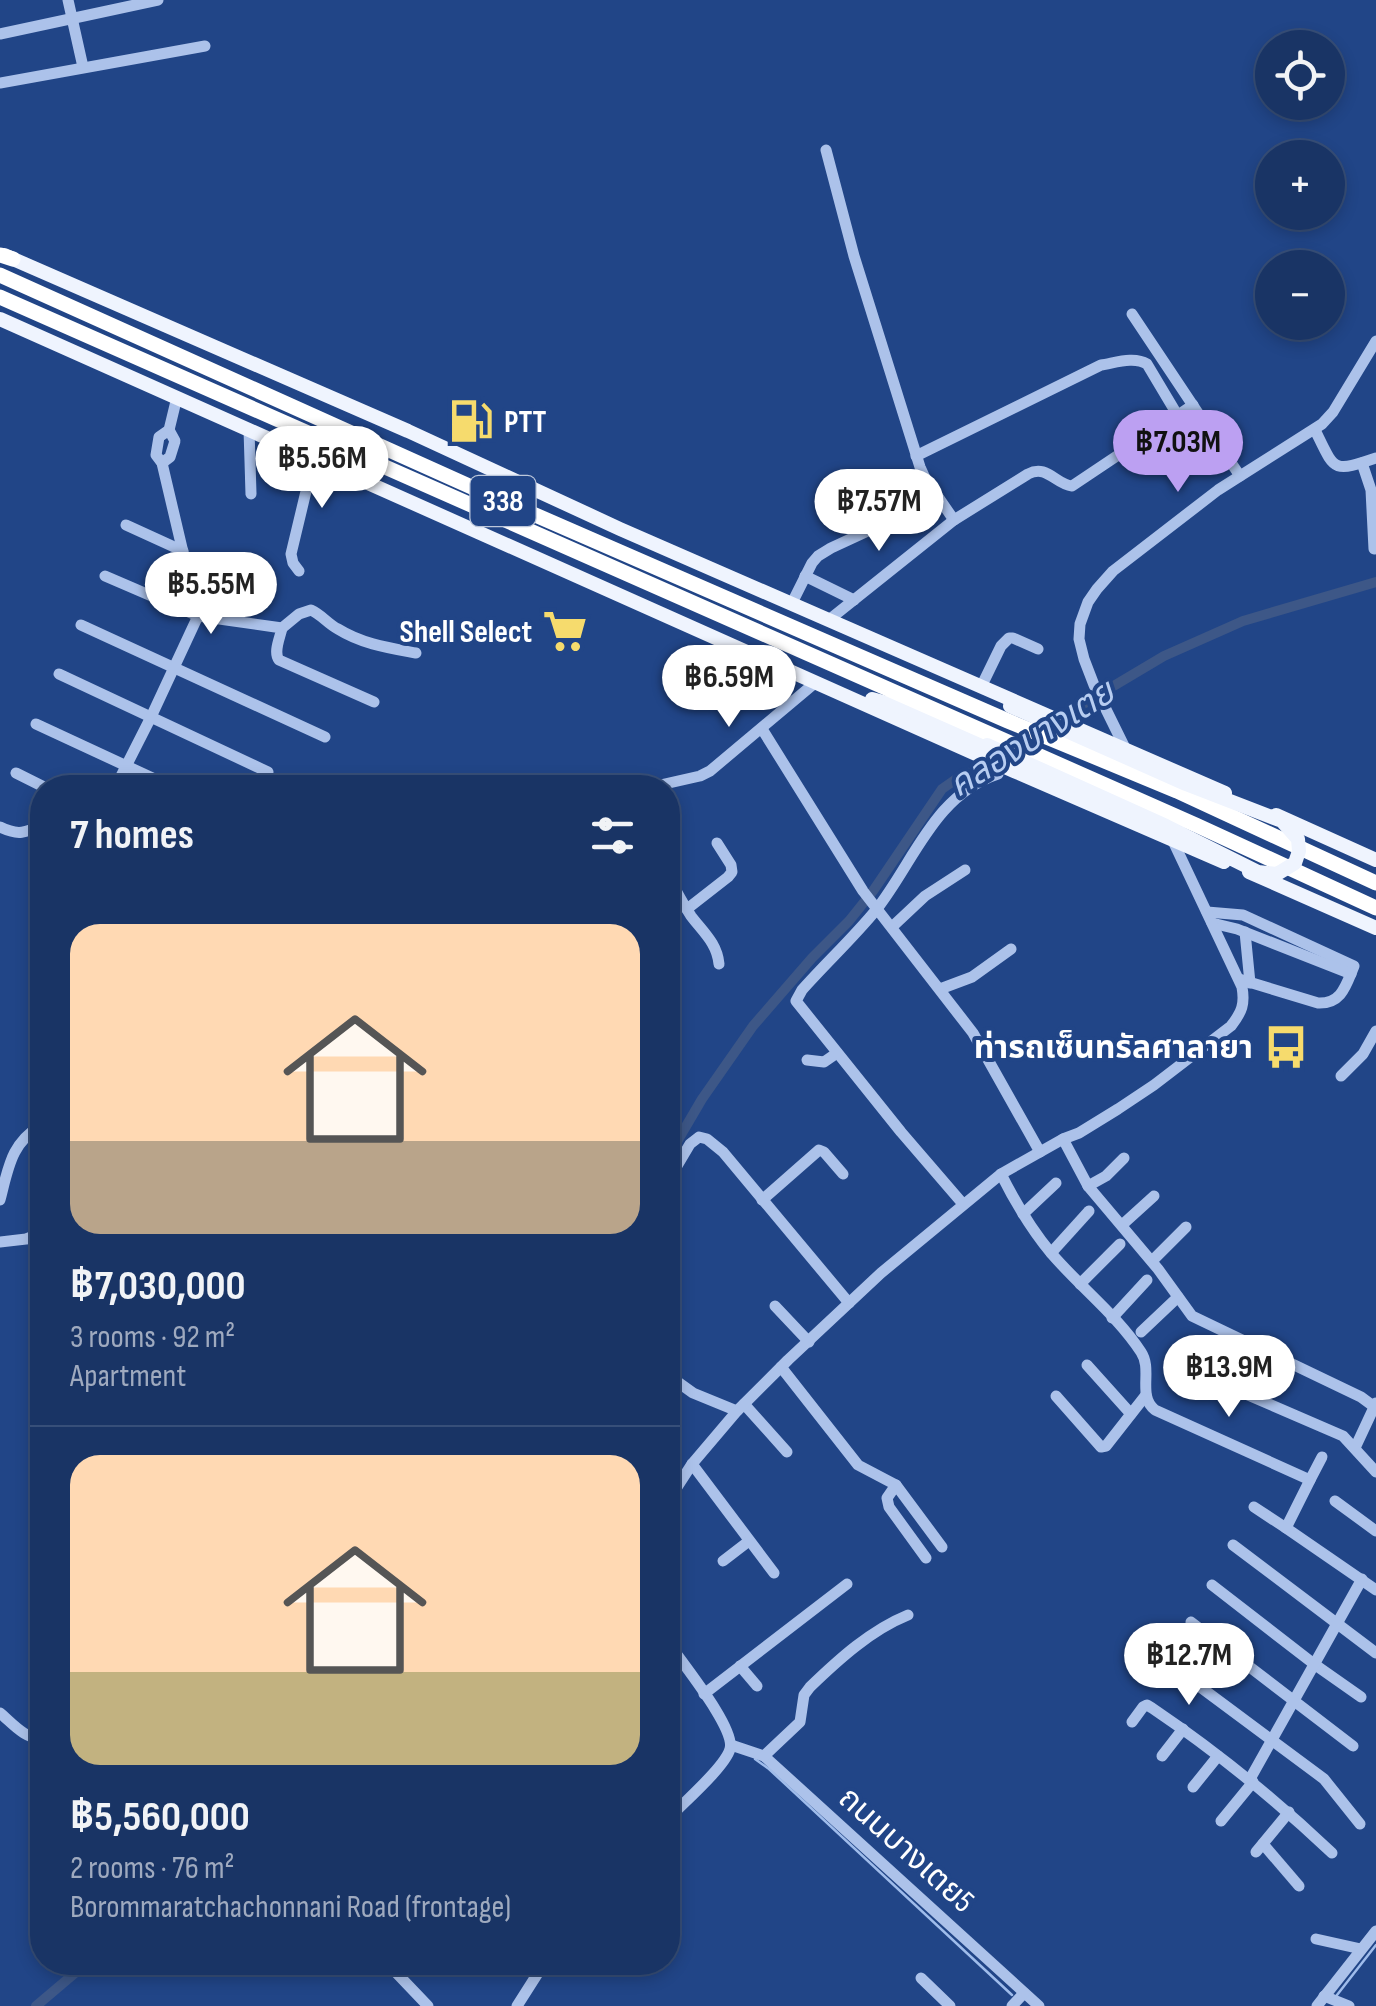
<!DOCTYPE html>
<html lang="en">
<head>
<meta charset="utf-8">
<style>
	:root { --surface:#193465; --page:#263f6e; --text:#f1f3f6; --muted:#9faabf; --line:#374f79; --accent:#bca0f2 }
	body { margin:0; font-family:"Sofia Sans Condensed","Noto Sans Thai",sans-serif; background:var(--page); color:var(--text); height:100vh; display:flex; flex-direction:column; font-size:38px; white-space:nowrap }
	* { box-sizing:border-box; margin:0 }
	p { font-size:32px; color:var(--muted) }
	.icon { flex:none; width:55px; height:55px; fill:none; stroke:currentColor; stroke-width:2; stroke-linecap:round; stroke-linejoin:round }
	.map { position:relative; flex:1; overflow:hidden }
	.panel { position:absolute; left:30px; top:775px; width:650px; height:1200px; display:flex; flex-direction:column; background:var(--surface); border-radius:40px; box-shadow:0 5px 15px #0003,0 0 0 2px var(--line) }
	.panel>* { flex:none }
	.fabs { position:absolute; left:1255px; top:30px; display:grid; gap:20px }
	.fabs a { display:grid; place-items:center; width:90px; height:90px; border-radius:50%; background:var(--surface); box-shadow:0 5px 15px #0003,0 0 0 2px var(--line); font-size:50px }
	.price { position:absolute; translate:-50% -85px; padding:0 22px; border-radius:35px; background:#fff; color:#222; font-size:32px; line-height:65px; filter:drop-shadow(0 2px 5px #0008) }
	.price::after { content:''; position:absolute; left:50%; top:60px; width:30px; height:22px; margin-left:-15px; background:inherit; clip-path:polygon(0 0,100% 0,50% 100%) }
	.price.current { background:var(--accent); color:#111 }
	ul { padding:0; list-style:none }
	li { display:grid; align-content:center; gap:20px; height:530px; padding:0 40px }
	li+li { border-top:2px solid var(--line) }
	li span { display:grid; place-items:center; height:310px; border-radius:30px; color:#555 }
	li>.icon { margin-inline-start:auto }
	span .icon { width:180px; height:180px; fill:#fffc; stroke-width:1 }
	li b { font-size:42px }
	h2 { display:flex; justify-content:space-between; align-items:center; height:120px; padding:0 40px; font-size:42px }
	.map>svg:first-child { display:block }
</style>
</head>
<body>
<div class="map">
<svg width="1376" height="2006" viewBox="0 0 1376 2006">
	<rect width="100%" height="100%" fill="#214587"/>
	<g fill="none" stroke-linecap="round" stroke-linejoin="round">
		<g stroke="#9fbceb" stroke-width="2.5">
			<polyline points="755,1759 769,1769 1012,1995"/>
			<polyline points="1337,1995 1376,1945"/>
		</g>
		<g stroke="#3d5787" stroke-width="10">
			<polyline points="1053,722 1164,656 1243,621 1376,582"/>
			<polyline points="668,1157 702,1099 753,1026 812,958 849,921 873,891 942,789 962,775 979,770 997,759"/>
			<polyline points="36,2006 88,1962"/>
		</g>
		<g stroke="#acc2ea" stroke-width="11">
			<polyline points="68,0 83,67"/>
			<polyline points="0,34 158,0"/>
			<polyline points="0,83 205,46"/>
			<polyline points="1132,314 1240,476"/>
			<polyline points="249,429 251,494"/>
			<path d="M 1315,430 C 1335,471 1332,473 1376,458"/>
			<path d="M 916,456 L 1101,365 C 1115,363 1134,356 1147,364 L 1178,416"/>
			<polyline points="162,463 170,457 175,441 169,430"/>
			<polyline points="1362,463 1371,490 1374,549"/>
			<polyline points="286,474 296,467 299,452"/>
			<polyline points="925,478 954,520"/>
			<polyline points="126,525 183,551"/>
			<polyline points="299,571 293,563 291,554 314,458"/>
			<path d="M 105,576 L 198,616 L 282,628 C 280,638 273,652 279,660 L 374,702"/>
			<polyline points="805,576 854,600"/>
			<polyline points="792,603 812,563 818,556 831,548 885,523 925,478 920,467 854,256 826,150"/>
			<path d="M 830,619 L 954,520 L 1028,474 C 1047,464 1055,484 1072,486 L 1193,405"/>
			<polyline points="81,625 325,737"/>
			<path d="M 282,628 L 299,614 L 311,610 C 322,615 328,624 338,629 C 362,644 389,648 416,653"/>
			<polyline points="59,674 268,772"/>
			<polyline points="982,685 1001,646 1009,638 1013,638 1038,649"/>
			<polyline points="36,724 174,788"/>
			<polyline points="762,729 863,891 973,1033 1040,1152"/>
			<polyline points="1125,748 1094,685 1084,659 1079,639 1080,624 1088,602 1097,589 1113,571 1218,490 1322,424 1333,412 1376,341"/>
			<polyline points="16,773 46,788"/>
			<polyline points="115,788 151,717 198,616 162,463 156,455 159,437 169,430 177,397"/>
			<polyline points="647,788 700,776 710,771 816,682"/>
			<path d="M 0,827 C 18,836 26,833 42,824"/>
			<path d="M 668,873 C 674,888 682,902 691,916 C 703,932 717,943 719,964"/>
			<polyline points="687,909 728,877 732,872 731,865 717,843"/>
			<path d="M 1207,912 L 1243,915 L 1354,966 C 1346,985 1342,1004 1318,1003 L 1239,979"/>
			<polyline points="1212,923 1237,929 1351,974"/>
			<polyline points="892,927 925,896 965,870"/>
			<polyline points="1245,932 1250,983"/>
			<polyline points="940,989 972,977 1011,949"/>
			<polyline points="807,1060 824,1062 837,1053"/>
			<polyline points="1341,1076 1363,1054 1376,1031"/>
			<polyline points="1063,1139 1088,1186 1158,1269 1192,1316 1361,1397 1376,1408"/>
			<path d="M 1001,1174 C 1015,1202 1031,1229 1051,1253 C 1080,1287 1117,1315 1141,1352 C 1153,1370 1137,1396 1155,1410 L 1310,1480 L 1286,1528 L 1376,1590"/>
			<polyline points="668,1181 690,1144 699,1137 707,1139 723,1152 849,1303"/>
			<polyline points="1088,1186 1106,1176 1124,1158"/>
			<path d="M 0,1200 C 9,1165 11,1144 42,1124"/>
			<polyline points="762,1200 819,1150 824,1152 843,1174"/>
			<path d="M 963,1204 L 901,1132 L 796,1001 L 802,990 C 826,963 853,938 876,910 C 914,862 934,795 998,774"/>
			<polyline points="1023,1214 1056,1183"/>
			<polyline points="1122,1225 1154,1196"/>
			<polyline points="0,1242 26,1239 42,1233"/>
			<polyline points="1051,1253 1089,1211"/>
			<polyline points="1152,1261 1186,1227"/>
			<polyline points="1080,1284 1120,1244"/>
			<polyline points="775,1306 809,1342"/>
			<polyline points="1112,1318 1147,1280"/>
			<polyline points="1141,1332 1178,1297"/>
			<polyline points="1176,1361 1241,1392 1343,1436 1376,1472"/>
			<polyline points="1087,1365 1131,1414"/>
			<polyline points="781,1367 858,1465 896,1485 942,1547"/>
			<polyline points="668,1375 693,1393 737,1411"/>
			<polyline points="1056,1396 1101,1447 1106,1446 1146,1395"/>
			<polyline points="744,1404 787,1452"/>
			<polyline points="1355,1448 1376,1403"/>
			<polyline points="692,1464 774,1573"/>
			<polyline points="1310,1480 1322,1457"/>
			<polyline points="896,1485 887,1498 889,1507 926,1558"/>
			<path d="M 668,1501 L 692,1464 L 737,1411 L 788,1360 L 881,1273 L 1001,1174 L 1063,1139 L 1079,1133 L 1118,1109 L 1154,1085 L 1231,1026 C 1242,1012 1245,1004 1242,987 L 1172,839"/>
			<polyline points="1335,1501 1376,1531"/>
			<polyline points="1254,1507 1286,1528"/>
			<polyline points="1233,1545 1376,1653"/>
			<polyline points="723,1561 749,1541"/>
			<polyline points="1212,1585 1314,1664 1361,1697"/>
			<polyline points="1191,1622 1353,1746"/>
			<path d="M 668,1642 C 681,1662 736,1728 730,1749 C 725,1767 682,1804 668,1819"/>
			<polyline points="1168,1663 1324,1779 1360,1824"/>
			<polyline points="740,1666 757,1686"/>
			<polyline points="704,1694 847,1584"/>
			<path d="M 0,1713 C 13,1724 26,1740 42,1738"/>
			<path d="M 1132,1722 L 1143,1707 L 1147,1705 L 1152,1708 C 1217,1752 1276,1800 1332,1853"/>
			<polyline points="731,1745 764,1756 1039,2006"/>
			<path d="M 764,1756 L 800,1722 L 804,1695 L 810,1687 C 839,1659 871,1630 908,1615"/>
			<polyline points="1162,1756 1183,1729"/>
			<polyline points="1250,1779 1362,1579"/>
			<polyline points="1193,1787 1218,1756"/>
			<polyline points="1221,1821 1253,1782"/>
			<polyline points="1263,1844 1299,1886"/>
			<polyline points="1256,1852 1289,1812"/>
			<polyline points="1316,1939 1361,1949"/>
			<polyline points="386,1962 428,2006"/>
			<polyline points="921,1978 950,2006"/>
			<polyline points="1324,1996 1349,2006"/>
			<polyline points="517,2006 545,1962"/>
			<polyline points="1012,2006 1024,1993"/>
			<polyline points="1317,2006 1376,1931"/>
		</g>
		<g stroke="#eff4fe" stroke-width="14">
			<polyline points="4,255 408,431 620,529 1225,793"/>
			<polyline points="0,319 1014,771 1224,862"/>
			<polyline points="872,699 901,707 987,745"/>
			<polyline points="1276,815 1376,860"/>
			<polyline points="1249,872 1376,928"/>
		</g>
		<g stroke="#fff" stroke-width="15">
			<polyline points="0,255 13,259"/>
			<polyline points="0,275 487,494 1008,721 1177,791 1376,883"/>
			<polyline points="0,297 1196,825 1376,908"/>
		</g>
		<polyline stroke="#eff4fe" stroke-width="14" points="987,745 1166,826 1258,872 1277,874 1295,863 1299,851 1298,839 1282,821 1186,784 1010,706"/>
	</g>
	<defs>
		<g id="fuel-bare" transform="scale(3.45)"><path d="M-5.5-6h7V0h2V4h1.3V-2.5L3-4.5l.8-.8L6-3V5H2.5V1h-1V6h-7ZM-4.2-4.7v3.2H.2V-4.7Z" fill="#f6db6d" stroke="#214587" stroke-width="2.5" paint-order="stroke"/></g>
		<g id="supermarket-bare" transform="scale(3.45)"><path d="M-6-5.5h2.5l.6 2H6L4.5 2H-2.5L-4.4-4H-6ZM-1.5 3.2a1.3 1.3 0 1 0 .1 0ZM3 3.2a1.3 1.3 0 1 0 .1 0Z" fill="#f6db6d" stroke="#214587" stroke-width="2.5" paint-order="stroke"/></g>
		<g id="bus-bare" transform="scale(3.45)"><path d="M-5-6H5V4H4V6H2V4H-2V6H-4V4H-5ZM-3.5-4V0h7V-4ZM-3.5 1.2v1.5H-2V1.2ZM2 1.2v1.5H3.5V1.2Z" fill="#f6db6d" stroke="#214587" stroke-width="2.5" paint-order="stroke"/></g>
	</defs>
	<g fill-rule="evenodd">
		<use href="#fuel-bare" x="471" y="421"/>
		<use href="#supermarket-bare" x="565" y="631"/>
		<use href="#bus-bare" x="1286" y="1047"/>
	</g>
	<g text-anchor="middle" stroke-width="8" stroke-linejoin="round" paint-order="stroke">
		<rect fill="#214587" stroke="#bcc7db" stroke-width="2.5" x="470.5" y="476" width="65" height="50" rx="8"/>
		<g font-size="30" font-weight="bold" fill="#fff">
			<text x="503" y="511">338</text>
		</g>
		<g font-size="32" font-weight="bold" fill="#fff" stroke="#214587" text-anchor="end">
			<text x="504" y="432" text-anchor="start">PTT</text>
			<text x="532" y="642">Shell Select</text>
			<text x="1253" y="1058">ท่ารถเซ็นทรัลศาลายา</text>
		</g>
		<g font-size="32" fill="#fff" stroke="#214587">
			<text transform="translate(907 1849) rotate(42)" y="11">ถนนบางเตย5</text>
		</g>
		<g font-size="35" font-style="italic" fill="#b7cdf1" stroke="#214587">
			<text transform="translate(1031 738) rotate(-32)" y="12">คลองบางเตย</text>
		</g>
	</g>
</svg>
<div class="fabs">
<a><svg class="icon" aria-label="locate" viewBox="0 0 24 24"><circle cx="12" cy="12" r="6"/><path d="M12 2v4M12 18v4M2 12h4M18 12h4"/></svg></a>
<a>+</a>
<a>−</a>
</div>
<b class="price current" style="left:1178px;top:495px">฿7.03M</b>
<b class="price" style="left:322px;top:511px">฿5.56M</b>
<b class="price" style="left:879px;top:554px">฿7.57M</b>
<b class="price" style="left:211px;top:637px">฿5.55M</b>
<b class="price" style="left:729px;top:730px">฿6.59M</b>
<b class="price" style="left:1229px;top:1420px">฿13.9M</b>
<b class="price" style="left:1189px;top:1708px">฿12.7M</b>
<section class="panel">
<h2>7 homes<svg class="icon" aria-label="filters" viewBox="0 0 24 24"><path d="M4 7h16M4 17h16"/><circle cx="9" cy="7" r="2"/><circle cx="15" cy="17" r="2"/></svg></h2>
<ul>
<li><span style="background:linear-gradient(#ffd9b3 70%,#b9a48a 0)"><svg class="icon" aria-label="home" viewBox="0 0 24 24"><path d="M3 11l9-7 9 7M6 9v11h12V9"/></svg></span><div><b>฿7,030,000</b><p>3 rooms · 92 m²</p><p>Apartment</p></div></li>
<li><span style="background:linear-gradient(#ffd9b3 70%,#c2b280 0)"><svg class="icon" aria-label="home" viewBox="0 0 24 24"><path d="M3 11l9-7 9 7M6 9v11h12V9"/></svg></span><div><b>฿5,560,000</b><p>2 rooms · 76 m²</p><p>Borommaratchachonnani Road (frontage)</p></div></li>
</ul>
</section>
</div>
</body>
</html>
